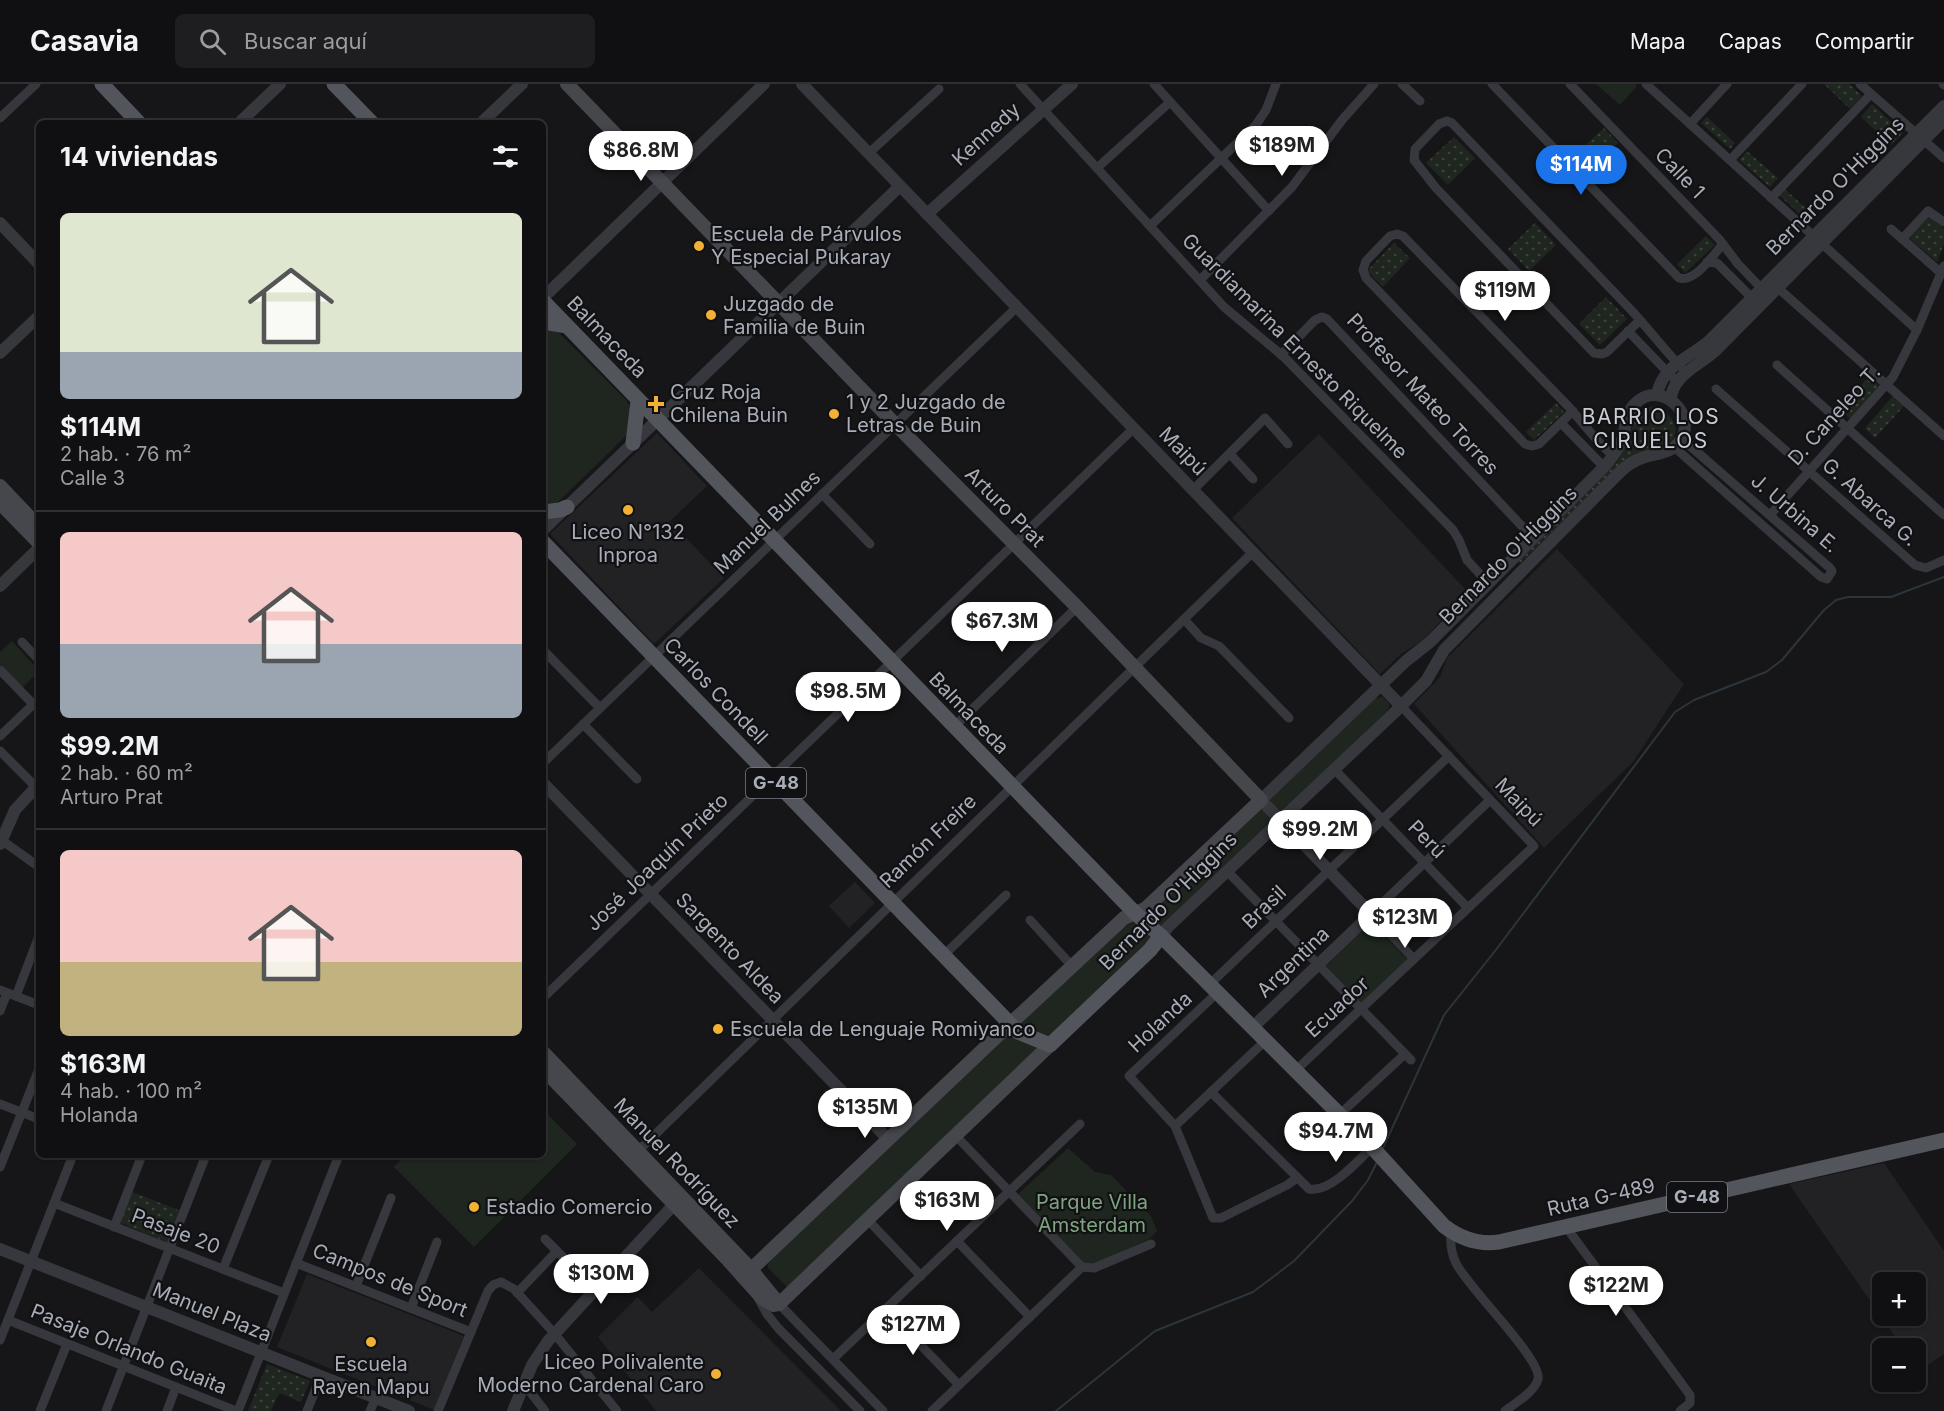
<!DOCTYPE html>
<html lang="es">
<head>
<meta charset="utf-8">
<style>
	:root { --surface:#101012; --page:#1e1e20; --text:#f1f3f6; --muted:#9c9d9f; --line:#303032; --accent:#1a73e8 }
	body { margin:0; font-family:Inter,sans-serif; background:var(--page); color:var(--text); height:100vh; display:flex; flex-direction:column; font-size:22px; white-space:nowrap }
	* { box-sizing:border-box; margin:0 }
	p { font-size:20px; color:var(--muted) }
	.icon { flex:none; width:33px; height:33px; fill:none; stroke:currentColor; stroke-width:2; stroke-linecap:round; stroke-linejoin:round }
	.map { position:relative; flex:1; overflow:hidden }
	.drawer { position:absolute; left:36px; top:36px; width:510px; height:1038px; display:flex; flex-direction:column; background:var(--surface); border-radius:9px; box-shadow:0 2px 4px #0004,0 0 0 2px var(--line) }
	.drawer>* { flex:none }
	.controls { position:absolute; left:1872px; top:1188px; display:grid; gap:12px }
	.controls a { display:grid; place-items:center; width:54px; height:54px; border-radius:9px; background:var(--surface); box-shadow:0 2px 4px #0004,0 0 0 2px var(--line); font-size:30px }
	.price { position:absolute; translate:-50% -51px; padding:0 14px; border-radius:21px; background:#fff; color:#222; font-size:20px; line-height:39px; filter:drop-shadow(0 2px 3px #0008) }
	.price::after { content:''; position:absolute; left:50%; top:36px; width:18px; height:14px; margin-left:-9px; background:inherit; clip-path:polygon(0 0,100% 0,50% 100%) }
	.price.on { background:var(--accent); color:#fff }
	ul { padding:0; list-style:none }
	li { display:grid; align-content:center; gap:12px; height:318px; padding:0 24px }
	li+li { border-top:2px solid var(--line) }
	li span { display:grid; place-items:center; height:186px; border-radius:9px; color:#555 }
	li>.icon { margin-inline-start:auto }
	span .icon { width:108px; height:108px; fill:#fffc; stroke-width:1 }
	li b { font-size:26px }
	h2 { display:flex; justify-content:space-between; align-items:center; height:72px; padding:0 24px; font-size:26px }
	header { display:flex; align-items:center; gap:36px; box-sizing:border-box; height:84px; padding:0 30px; background:var(--surface); border-bottom:2px solid var(--line) }
	header strong { font-size:28px }
	nav { display:flex; gap:33px; margin-inline-start:auto; font-size:21px }
	.search { width:420px; height:54px; background:var(--page); display:flex; align-items:center; gap:15px; box-sizing:border-box; padding:0 21px; border-radius:9px; color:var(--muted); font-size:22px }
	.map>svg:first-child { display:block }
</style>
</head>
<body>
<header>
<strong>Casavia</strong>
<div class="search"><svg class="icon" aria-label="search" viewBox="0 0 24 24"><circle cx="10" cy="10" r="6"/><path d="M15 15l6 6"/></svg>Buscar aquí</div>
<nav><a>Mapa</a><a>Capas</a><a>Compartir</a></nav>
</header>
<div class="map">
<svg width="1944" height="1327" viewBox="0 0 1944 1327">
	<defs>
		<pattern id="grass-dots" width="8" height="8" patternUnits="userSpaceOnUse" patternTransform="scale(1.5)"><rect width="8" height="8" fill="#1e261f"/><path d="M2 2h.1M6 6h.1" fill="none" stroke="#3c433d" stroke-width="1.8" stroke-linecap="round"/></pattern>
	</defs>
	<rect width="100%" height="100%" fill="#161618"/>
	<g fill="#222225" fill-rule="evenodd">
		<polygon points="657,349 707,402 670,437 724,494 654,560 550,450"/>
		<polygon points="1319,350 1468,508 1423,556 1401,570 1380,590 1232,434"/>
		<polygon points="1557,465 1684,600 1633,678 1544,764 1414,620 1440,593 1447,574"/>
		<polygon points="855,798 875,819 849,844 829,822"/>
		<path d="M 1884,1079 L 1944,1167 L 1944,1270 L 1919,1287 L 1916,1282 L 1916,1264 L 1903,1264 L 1789,1100 ZM 1882,1198 L 1916,1198 L 1916,1232 L 1882,1232 Z"/>
		<polygon points="699,1184 841,1327 656,1327 598,1253 638,1213 652,1228"/>
		<polygon points="307,1190 464,1252 434,1326 277,1263"/>
	</g>
	<g fill="url(#grass-dots)">
		<polygon points="1824,0 1849,0 1862,12 1850,25"/>
		<polygon points="1872,20 1903,49 1891,61 1861,33"/>
		<polygon points="1707,33 1735,59 1730,65 1701,39"/>
		<polygon points="1604,44 1618,59 1592,84 1577,69"/>
		<polygon points="1454,53 1475,74 1448,101 1426,79"/>
		<polygon points="1747,67 1778,94 1770,103 1739,76"/>
		<polygon points="1785,105 1813,131 1807,137 1779,111"/>
		<polygon points="1928,131 1944,145 1944,160 1937,178 1908,153"/>
		<polygon points="1535,139 1556,161 1529,187 1508,165"/>
		<polygon points="1706,152 1715,161 1685,189 1677,180"/>
		<polygon points="1394,159 1410,174 1383,203 1367,187"/>
		<polygon points="1606,213 1627,235 1600,261 1579,240"/>
		<polygon points="1868,293 1879,302 1850,335 1840,325"/>
		<polygon points="1893,312 1904,322 1875,354 1865,344"/>
		<polygon points="1556,319 1564,328 1534,356 1526,348"/>
		<path d="M 1649,323 C 1664,323 1684,340 1672,356 C 1660,370 1636,368 1622,379 C 1610,388 1600,401 1589,411 C 1566,434 1543,457 1520,479 L 1518,477 L 1615,380 C 1621,372 1626,364 1629,354 C 1634,340 1633,330 1649,323 Z"/>
		<polygon points="130,1107 181,1127 169,1159 118,1138"/>
		<polygon points="267,1280 310,1297 301,1318 279,1309 271,1327 248,1327"/>
	</g>
	<g fill="#1e261f">
		<polygon points="1596,0 1635,0 1637,2 1620,21"/>
		<polygon points="543,245 558,248 626,316 631,324 628,350 556,420 543,424"/>
		<polygon points="12,557 39,587 22,604 0,580 0,568"/>
		<polygon points="1383,613 1390,621 1387,627 791,1202 787,1203 768,1184 768,1180 773,1174 1119,845 1132,839 1151,826 1375,614"/>
		<polygon points="1371,838 1408,876 1362,919 1326,882"/>
		<polygon points="543,1026 577,1060 474,1163 394,1083 406,1071 543,1071"/>
		<polygon points="1068,1064 1095,1088 1111,1091 1151,1132 1157,1147 1149,1155 1092,1181 1085,1180 1017,1111"/>
	</g>
	<g fill="none" stroke-linecap="round" stroke-linejoin="round">
		<g stroke="#2c353c" stroke-width="2">
			<polyline points="1383,1064 1444,931 1495,867 1675,628 1694,616 1766,588 1782,576 1824,526 1836,516 1848,513 1891,513 1944,493"/>
			<polyline points="1056,1327 1155,1247 1253,1208 1294,1177 1352,1117 1368,1096 1377,1078"/>
		</g>
		<g stroke="#37383d" stroke-width="9">
			<polyline points="1020,0 1224,223 1284,273 1453,446 1459,456 1467,476 1489,500"/>
			<polyline points="1154,0 1269,127"/>
			<polyline points="1402,0 1420,17"/>
			<path d="M 1492,0 L 1679,194 C 1695,199 1713,171 1723,160"/>
			<polyline points="1570,0 1719,155 1738,180 1762,205"/>
			<polyline points="1646,0 1917,246"/>
			<polyline points="1860,0 1944,74"/>
			<polyline points="1943,0 1944,1"/>
			<polyline points="0,34 36,0"/>
			<polyline points="1690,40 1727,0"/>
			<polyline points="869,69 939,5"/>
			<polyline points="1730,76 1802,0"/>
			<polyline points="1097,84 1170,18"/>
			<polyline points="1771,114 1871,10"/>
			<polyline points="1150,142 1256,41 1266,26 1276,0"/>
			<polyline points="1891,145 1941,189"/>
			<polyline points="1902,155 1928,127 1944,138"/>
			<polyline points="1707,178 1717,179 1752,214"/>
			<polyline points="1200,196 1292,103 1342,36 1374,0"/>
			<polyline points="1777,203 1944,352"/>
			<path d="M 1640,236 L 1607,268 L 1602,270 L 1594,269 L 1436,104 L 1414,76 L 1415,65 L 1439,40 L 1447,37 L 1452,39 L 1633,228 C 1649,246 1664,265 1681,283"/>
			<polyline points="1628,247 1677,298"/>
			<polyline points="1281,271 1315,236 1322,233 1327,235 1534,455"/>
			<polyline points="1777,281 1944,431"/>
			<polyline points="1716,305 1915,481 1926,484 1944,476"/>
			<path d="M 1573,327 L 1539,360 L 1532,362 L 1525,360 L 1366,194 L 1363,186 L 1366,177 L 1390,152 L 1397,150 L 1403,152 L 1568,322 C 1583,339 1596,357 1613,372"/>
			<polyline points="1561,339 1604,383"/>
			<polyline points="1674,363 1821,493 1827,495 1832,487 1830,484 1681,354"/>
			<polyline points="1230,370 1253,395"/>
			<polyline points="1193,406 1265,334 1288,360"/>
			<polyline points="822,410 870,460"/>
			<polyline points="1770,431 1893,293 1917,246 1944,182"/>
			<polyline points="1184,535 1201,554 1219,562 1289,634"/>
			<polyline points="22,558 39,576"/>
			<polyline points="543,566 600,624"/>
			<polyline points="0,586 33,620"/>
			<polyline points="583,640 637,695"/>
			<polyline points="954,643 1077,523"/>
			<polyline points="0,652 39,615"/>
			<polyline points="0,667 36,703"/>
			<polyline points="543,679 1017,223"/>
			<polyline points="1334,685 1468,824"/>
			<polyline points="0,755 39,783"/>
			<polyline points="1227,787 1411,976"/>
			<polyline points="1030,836 1072,882"/>
			<polyline points="943,872 1006,811"/>
			<polyline points="1414,875 1371,830 1490,716"/>
			<polyline points="1209,901 1449,672"/>
			<polyline points="0,906 39,921"/>
			<polyline points="1217,909 1129,992 1175,1042 1213,1134 1221,1134 1287,1101 1297,1094"/>
			<polyline points="16,912 39,852"/>
			<polyline points="543,914 1134,344"/>
			<polyline points="0,927 7,909"/>
			<polyline points="1295,987 1534,762 1401,622"/>
			<path d="M 1211,1008 L 1309,1105 C 1330,1109 1358,1077 1372,1063"/>
			<polyline points="0,1020 39,1035"/>
			<polyline points="1339,1031 1405,970"/>
			<polyline points="1175,1042 1265,957"/>
			<polyline points="955,1051 1082,1183"/>
			<polyline points="634,1071 1253,468"/>
			<polyline points="0,1083 39,985"/>
			<polyline points="54,1119 284,1209"/>
			<polyline points="867,1135 921,1192"/>
			<polyline points="114,1143 142,1071"/>
			<polyline points="1566,1143 1690,1311 1690,1319 1680,1327"/>
			<path d="M 1451,1147 C 1450,1158 1451,1169 1456,1179 C 1467,1203 1543,1276 1538,1295 C 1535,1308 1515,1319 1505,1327"/>
			<polyline points="545,1155 595,1205"/>
			<polyline points="957,1157 1030,1233"/>
			<polyline points="296,1179 471,1248"/>
			<polyline points="1082,1183 1094,1184 1151,1160"/>
			<polyline points="223,1185 269,1071"/>
			<polyline points="356,1202 391,1114"/>
			<polyline points="517,1209 557,1167"/>
			<polyline points="757,1212 767,1230 778,1244 860,1327"/>
			<polyline points="779,1220 883,1327"/>
			<polyline points="411,1224 437,1158"/>
			<polyline points="886,1225 959,1301"/>
			<polyline points="8,1236 236,1327"/>
			<polyline points="0,1256 73,1071"/>
			<polyline points="833,1275 1080,1040"/>
			<polyline points="524,1300 545,1327"/>
			<polyline points="40,1327 67,1260"/>
			<polyline points="106,1327 206,1071"/>
			<polyline points="167,1327 176,1303"/>
			<polyline points="238,1327 339,1071"/>
			<polyline points="307,1327 321,1292"/>
			<polyline points="370,1327 376,1314"/>
			<polyline points="438,1327 488,1207 493,1201 501,1198 514,1205 554,1249 617,1327"/>
			<polyline points="932,1327 1082,1183"/>
		</g>
		<g stroke="#37383d" stroke-width="12">
			<polyline points="802,0 1401,622"/>
			<polyline points="239,39 280,0"/>
			<polyline points="481,39 522,0"/>
			<polyline points="927,130 1072,0"/>
			<polyline points="0,139 39,180"/>
			<polyline points="543,216 547,210 764,0"/>
			<polyline points="0,269 39,232"/>
			<path d="M 1657,311 C 1662,282 1687,275 1708,258 L 1944,22"/>
			<path d="M 1671,316 C 1671,292 1700,281 1716,266 L 1944,36"/>
			<polyline points="543,446 900,102"/>
			<polyline points="0,502 39,464"/>
			<polyline points="543,699 888,1055"/>
			<polyline points="0,760 15,726 39,700"/>
			<path d="M 1161,852 L 1168,843 L 1276,741 L 1288,729 L 1394,629 L 1426,597 L 1444,566 L 1619,389 C 1626,382 1633,377 1642,374 C 1656,369 1671,370 1680,357 C 1698,331 1662,296 1637,318 C 1626,327 1626,343 1622,356 C 1618,366 1611,375 1604,383 L 1430,558 L 1406,577 L 1261,716 L 1371,830 L 1252,944"/>
			<polyline points="0,1165 409,1327"/>
			<polyline points="513,1327 532,1281 548,1257 679,1115"/>
		</g>
		<g stroke="#45474d" stroke-width="14">
			<polyline points="567,0 895,340 1077,523 1261,716 1145,825 1124,834 1009,941 743,1193"/>
			<polyline points="0,402 39,443"/>
			<polyline points="0,419 39,459"/>
			<polyline points="543,968 749,1183 779,1220"/>
			<polyline points="543,985 728,1176 763,1215 774,1221 779,1220"/>
			<polyline points="779,1220 1050,961"/>
		</g>
		<g stroke="#53555c" stroke-width="15">
			<polyline points="102,0 139,39"/>
			<polyline points="334,0 372,39"/>
			<path d="M 543,217 L 1135,829 L 1161,852 L 1372,1063 L 1444,1142 C 1461,1155 1478,1161 1499,1158 L 1944,1056"/>
			<polyline points="543,238 567,242"/>
			<polyline points="633,359 638,317"/>
			<polyline points="543,428 560,426 567,423"/>
			<polyline points="543,458 1018,948 1050,961 1150,866 1161,852"/>
		</g>
	</g>
	<g fill="#f2b134" stroke="#111113" stroke-width="2">
		<circle cx="699" cy="162" r="6"/>
		<circle cx="711" cy="231" r="6"/>
		<path d="M653 311h6v6h6v6h-6v6h-6v-6h-6v-6h6z"/>
		<circle cx="834" cy="330" r="6"/>
		<circle cx="628" cy="426" r="6"/>
		<circle cx="718" cy="945" r="6"/>
		<circle cx="474" cy="1123" r="6"/>
		<circle cx="371" cy="1258" r="6"/>
		<circle cx="716" cy="1290" r="6"/>
	</g>
	<g text-anchor="middle" stroke-width="4.5" stroke-linejoin="round" paint-order="stroke">
		<g fill="#111113" stroke="#7b7e86" stroke-width="1.5">
			<rect x="746" y="684" width="60" height="30" rx="4.5"/>
			<rect x="1667" y="1098" width="60" height="30" rx="4.5"/>
		</g>
		<g font-size="18" font-weight="bold" fill="#a8adb8">
			<text x="776" y="705">G-48</text>
			<text x="1697" y="1119">G-48</text>
		</g>
		<g font-size="20" fill="#a8adb8" stroke="#111113">
			<text transform="translate(986 50) rotate(-42)" y="7">Kennedy</text>
			<text transform="translate(1680 89) rotate(46)" y="7">Calle 1</text>
			<text transform="translate(1835 102) rotate(-45)" y="7">Bernardo O'Higgins</text>
			<text transform="translate(607 253) rotate(46)" y="7">Balmaceda</text>
			<text transform="translate(1295 262) rotate(45)" y="7">Guardiamarina Ernesto Riquelme</text>
			<text transform="translate(1423 310) rotate(47)" y="7">Profesor Mateo Torres</text>
			<text transform="translate(1834 331) rotate(-48)" y="7">D. Caneleo T.</text>
			<text transform="translate(1183 367) rotate(46)" y="7">Maipú</text>
			<text transform="translate(1870 418) rotate(42)" y="7">G. Abarca G.</text>
			<text transform="translate(1005 423) rotate(45)" y="7">Arturo Prat</text>
			<text transform="translate(1795 429) rotate(41)" y="7">J. Urbina E.</text>
			<text transform="translate(767 438) rotate(-44)" y="7">Manuel Bulnes</text>
			<text transform="translate(1508 471) rotate(-45)" y="7">Bernardo O'Higgins</text>
			<text transform="translate(716 607) rotate(46)" y="7">Carlos Condell</text>
			<text transform="translate(969 629) rotate(46)" y="7">Balmaceda</text>
			<text transform="translate(1519 718) rotate(46)" y="7">Maipú</text>
			<text transform="translate(1427 755) rotate(46)" y="7">Perú</text>
			<text transform="translate(928 757) rotate(-44)" y="7">Ramón Freire</text>
			<text transform="translate(657 778) rotate(-44)" y="7">José Joaquín Prieto</text>
			<text transform="translate(1168 817) rotate(-45)" y="7">Bernardo O'Higgins</text>
			<text transform="translate(1264 823) rotate(-44)" y="7">Brasil</text>
			<text transform="translate(730 864) rotate(46)" y="7">Sargento Aldea</text>
			<text transform="translate(1293 878) rotate(-44)" y="7">Argentina</text>
			<text transform="translate(1337 923) rotate(-43)" y="7">Ecuador</text>
			<text transform="translate(1160 938) rotate(-43)" y="7">Holanda</text>
			<text transform="translate(677 1079) rotate(46)" y="7">Manuel Rodríguez</text>
			<text transform="translate(1601 1113) rotate(-13)" y="7">Ruta G-489</text>
			<text transform="translate(176 1147) rotate(21)" y="7">Pasaje 20</text>
			<text transform="translate(390 1196) rotate(22)" y="7">Campos de Sport</text>
			<text transform="translate(212 1228) rotate(22)" y="7">Manuel Plaza</text>
			<text transform="translate(129 1265) rotate(22)" y="7">Pasaje Orlando Guaita</text>
		</g>
		<g font-size="20" fill="#a8adb8" stroke="#111113" text-anchor="start">
			<text x="711" y="157">Escuela de Párvulos<tspan x="711" dy="23">Y Especial Pukaray</tspan></text>
			<text x="723" y="227">Juzgado de<tspan x="723" dy="23">Familia de Buin</tspan></text>
			<text x="670" y="315">Cruz Roja<tspan x="670" dy="23">Chilena Buin</tspan></text>
			<text x="846" y="325">1 y 2 Juzgado de<tspan x="846" dy="23">Letras de Buin</tspan></text>
			<text x="628" y="455" text-anchor="middle">Liceo N°132<tspan x="628" dy="23">Inproa</tspan></text>
			<text x="730" y="952">Escuela de Lenguaje Romiyanco</text>
			<text x="486" y="1130">Estadio Comercio</text>
			<text x="704" y="1285" text-anchor="end">Liceo Polivalente<tspan x="704" dy="23">Moderno Cardenal Caro</tspan></text>
			<text x="371" y="1287" text-anchor="middle">Escuela<tspan x="371" dy="23">Rayen Mapu</tspan></text>
		</g>
		<g font-size="20" fill="#7fa381" stroke="#111113">
			<text x="1092" y="1125">Parque Villa<tspan x="1092" dy="23">Amsterdam</tspan></text>
		</g>
		<g font-size="21" letter-spacing="1.5" fill="#c9ccd4" stroke="#111113">
			<text x="1651" y="340">BARRIO LOS<tspan x="1651" dy="24">CIRUELOS</tspan></text>
		</g>
	</g>
</svg>
<div class="controls">
<a>+</a>
<a>−</a>
</div>
<b class="price" style="left:1282px;top:93px">$189M</b>
<b class="price" style="left:641px;top:98px">$86.8M</b>
<b class="price on" style="left:1581px;top:112px">$114M</b>
<b class="price" style="left:1505px;top:238px">$119M</b>
<b class="price" style="left:1002px;top:569px">$67.3M</b>
<b class="price" style="left:848px;top:639px">$98.5M</b>
<b class="price" style="left:1320px;top:777px">$99.2M</b>
<b class="price" style="left:1405px;top:865px">$123M</b>
<b class="price" style="left:865px;top:1055px">$135M</b>
<b class="price" style="left:1336px;top:1079px">$94.7M</b>
<b class="price" style="left:947px;top:1148px">$163M</b>
<b class="price" style="left:601px;top:1221px">$130M</b>
<b class="price" style="left:1616px;top:1233px">$122M</b>
<b class="price" style="left:913px;top:1272px">$127M</b>
<section class="drawer">
<h2>14 viviendas<svg class="icon" aria-label="filters" viewBox="0 0 24 24"><path d="M4 7h16M4 17h16"/><circle cx="9" cy="7" r="2"/><circle cx="15" cy="17" r="2"/></svg></h2>
<ul>
<li><span style="background:linear-gradient(#dfe7d0 75%,#9aa5b1 0)"><svg class="icon" aria-label="home" viewBox="0 0 24 24"><path d="M3 11l9-7 9 7M6 9v11h12V9"/></svg></span><div><b>$114M</b><p>2 hab. · 76 m²</p><p>Calle 3</p></div></li>
<li><span style="background:linear-gradient(#f6c9c9 60%,#9aa5b1 0)"><svg class="icon" aria-label="home" viewBox="0 0 24 24"><path d="M3 11l9-7 9 7M6 9v11h12V9"/></svg></span><div><b>$99.2M</b><p>2 hab. · 60 m²</p><p>Arturo Prat</p></div></li>
<li><span style="background:linear-gradient(#f6c9c9 60%,#c2b280 0)"><svg class="icon" aria-label="home" viewBox="0 0 24 24"><path d="M3 11l9-7 9 7M6 9v11h12V9"/></svg></span><div><b>$163M</b><p>4 hab. · 100 m²</p><p>Holanda</p></div></li>
</ul>
</section>
</div>
</body>
</html>
